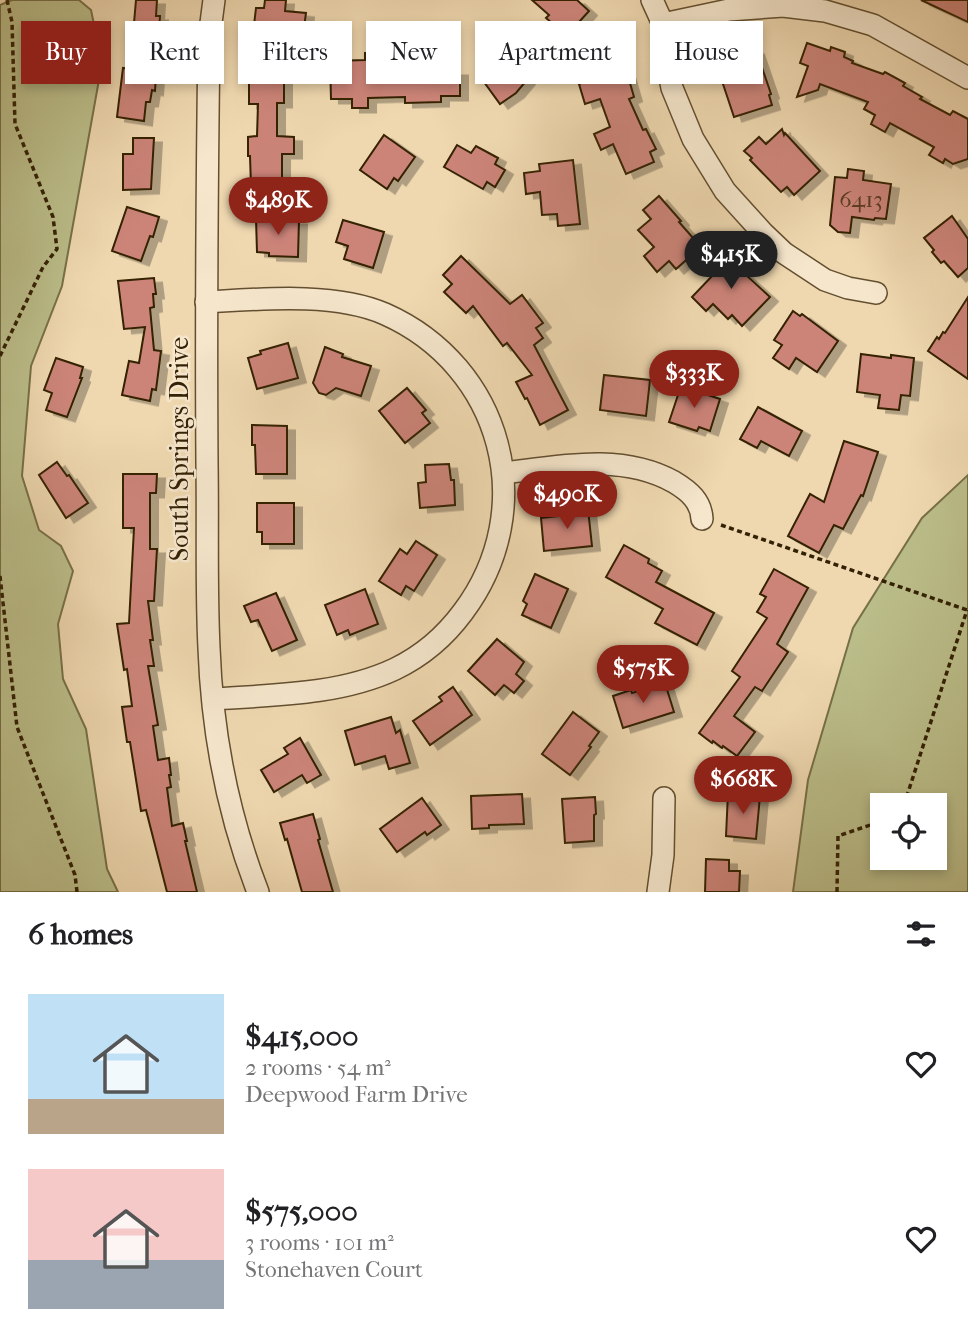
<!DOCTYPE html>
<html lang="en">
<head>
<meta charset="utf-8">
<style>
	:root { --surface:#fff; --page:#f6f6f6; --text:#202124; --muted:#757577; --accent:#8f2418 }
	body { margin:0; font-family:"IM FELL French Canon",serif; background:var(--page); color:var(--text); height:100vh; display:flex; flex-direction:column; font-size:26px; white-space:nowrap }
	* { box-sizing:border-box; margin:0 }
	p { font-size:23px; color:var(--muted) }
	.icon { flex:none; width:38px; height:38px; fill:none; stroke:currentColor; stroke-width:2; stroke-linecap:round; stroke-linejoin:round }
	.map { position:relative; height:892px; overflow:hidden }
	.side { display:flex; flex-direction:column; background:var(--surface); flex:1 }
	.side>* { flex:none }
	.guide { position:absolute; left:21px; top:21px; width:928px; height:63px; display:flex; gap:14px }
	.fabs { position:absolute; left:870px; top:793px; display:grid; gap:14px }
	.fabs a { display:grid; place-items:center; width:77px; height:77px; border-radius:0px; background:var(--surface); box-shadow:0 4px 10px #0003; font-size:35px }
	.price { position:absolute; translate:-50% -60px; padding:0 16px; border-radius:24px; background:var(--accent); color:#fff; font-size:23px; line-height:46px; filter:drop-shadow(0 2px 4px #0008) }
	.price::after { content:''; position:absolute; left:50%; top:42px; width:21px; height:16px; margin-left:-10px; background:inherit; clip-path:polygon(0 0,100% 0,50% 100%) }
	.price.current { background:#222; color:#fff }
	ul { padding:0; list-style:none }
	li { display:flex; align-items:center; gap:21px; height:175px; padding:0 28px }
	li span { display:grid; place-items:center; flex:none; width:196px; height:140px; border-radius:0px; color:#555 }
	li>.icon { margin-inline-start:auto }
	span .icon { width:84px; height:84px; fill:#fffc; stroke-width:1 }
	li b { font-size:30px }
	h2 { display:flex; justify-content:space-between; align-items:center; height:84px; padding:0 28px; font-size:30px }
	.pill { padding:0 24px; border-radius:0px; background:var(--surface); box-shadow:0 4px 10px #0003; font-size:24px; line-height:63px }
	.pill.current { background:var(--accent); color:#fff }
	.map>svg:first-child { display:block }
</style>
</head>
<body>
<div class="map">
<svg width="968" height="892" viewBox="0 0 968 892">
	<defs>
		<filter id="shadow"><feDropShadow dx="8" dy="4.5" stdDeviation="0" flood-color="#0004"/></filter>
	</defs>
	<rect width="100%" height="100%" fill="#efd8b0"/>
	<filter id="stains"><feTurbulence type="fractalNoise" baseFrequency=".00286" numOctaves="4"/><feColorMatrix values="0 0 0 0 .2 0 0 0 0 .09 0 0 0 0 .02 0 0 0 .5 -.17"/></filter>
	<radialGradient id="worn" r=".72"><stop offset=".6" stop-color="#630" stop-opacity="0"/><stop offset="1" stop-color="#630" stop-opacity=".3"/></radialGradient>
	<g fill="#bbbe8a" stroke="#787048" stroke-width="2" fill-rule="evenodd">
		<polygon points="12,0 79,0 91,10 102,63 62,286 31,366 22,476 39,530 61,546 73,571 58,624 63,679 86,729 107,869 118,892 0,892 0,5"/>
		<path d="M 968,475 L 968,892 L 793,892 L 808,780 L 853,628 L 922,518 ZM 934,805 L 934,858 L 882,858 L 882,805 Z"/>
	</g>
	<g fill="#cc8479" stroke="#342105" stroke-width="2" filter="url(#shadow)">
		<polygon points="136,0 157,0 156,16 160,16 155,91 152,90 150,102 146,102 144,121 117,117 123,68 130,69"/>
		<polygon points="265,0 286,0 285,11 306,13 304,28 288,26 286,46 277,45 277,79 284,79 284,103 277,103 277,136 294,137 294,154 282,154 282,186 251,186 250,156 248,156 248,137 257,136 258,104 249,104 249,78 255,77 256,42 252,42 256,8 264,8"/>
		<polygon points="532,0 577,0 589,11 570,32 563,25 559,29 546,18 549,15"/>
		<polygon points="921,0 968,0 968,22"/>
		<polygon points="807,43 830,51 831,47 845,52 844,57 853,61 852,63 883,74 885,72 905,83 903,86 922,97 920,99 950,115 953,111 968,119 968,159 953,164 945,159 943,163 929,155 934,147 890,123 885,132 871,124 875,115 864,109 868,102 820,84 818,90 797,97 808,66 800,63"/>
		<polygon points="524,45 540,66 525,77 527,80 516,93 500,104 484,82 511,62 507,57"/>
		<polygon points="619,45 634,97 629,99 643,130 646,129 656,149 650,152 654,162 626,174 613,144 601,150 594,134 610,127 600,99 585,104 579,84 591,79 584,56"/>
		<polygon points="756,50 771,94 769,95 772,105 734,117 724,87 721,79 719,80 714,64"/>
		<polygon points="365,53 388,53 388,76 441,75 441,71 460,71 460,96 441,96 441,102 405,103 405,97 368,98 368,108 352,108 352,99 331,99 330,61 365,60"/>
		<polygon points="782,129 784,135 785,133 820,171 794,195 787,187 781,192 750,160 752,158 744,151 759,137 766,144"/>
		<polygon points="384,135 415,157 398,181 394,178 387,189 360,170"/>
		<polygon points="133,138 154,138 151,189 123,190 123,154 133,154"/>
		<polygon points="457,145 471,153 476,146 498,158 495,164 505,170 495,187 487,182 483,189 444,167"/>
		<polygon points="573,160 580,224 558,226 557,214 542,215 540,192 526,194 524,173 540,171 539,164"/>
		<polygon points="848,169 864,171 863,180 891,184 886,219 875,218 874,220 852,217 850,233 838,232 830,225 835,177 847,178"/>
		<polygon points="659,196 681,221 679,222 701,247 676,269 669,261 657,272 644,256 654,247 638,230 651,219 643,210"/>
		<polygon points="127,207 159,217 153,237 150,236 141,261 112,251"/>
		<polygon points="952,216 968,239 968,268 958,277 944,261 941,263 932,252 934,250 924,238"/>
		<polygon points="256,219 299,220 298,257 269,256 269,253 257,252"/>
		<polygon points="343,220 384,232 373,268 344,259 348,246 336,242"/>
		<polygon points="721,252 770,297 742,326 732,315 728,319 713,304 706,311 692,297 715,273 708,265"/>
		<polygon points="461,256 510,304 522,295 543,323 536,328 543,338 534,345 568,410 540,425 527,398 525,399 516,382 532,375 507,343 503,346 473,306 466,313 444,292 452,284 443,275"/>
		<polygon points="154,278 156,294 153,294 154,307 150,308 154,350 161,351 156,390 152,389 150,401 122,395 129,361 139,363 145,327 124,329 118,281"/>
		<polygon points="968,297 968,379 928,351 937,337 939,339 943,332 945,333"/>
		<polygon points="793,311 800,316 802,314 838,341 817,372 796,358 789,369 773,358 782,345 774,340"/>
		<polygon points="288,343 298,378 257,389 248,358 261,354 260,351"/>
		<polygon points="325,347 343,354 342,357 371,366 361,396 336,388 326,395 319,393 313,383"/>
		<polygon points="861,354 891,358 891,355 914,358 910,396 901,395 899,410 878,408 880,395 857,392"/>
		<polygon points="56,358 83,367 80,378 82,378 67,417 46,410 52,393 44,390"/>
		<polygon points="604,375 650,380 646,416 600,410"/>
		<polygon points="681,386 720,399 710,431 699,427 697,431 669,422"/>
		<polygon points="407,388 426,410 422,413 430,423 405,443 379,411"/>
		<polygon points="758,407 802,431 789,456 761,441 757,448 740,439"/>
		<polygon points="252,425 287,426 287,474 256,474 255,445 252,445"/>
		<polygon points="844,441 878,452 863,496 861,495 843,529 834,525 819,553 788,536 810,494 824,502"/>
		<polygon points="57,462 67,476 69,475 88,503 66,518 39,475"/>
		<polygon points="449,464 451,480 454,480 455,505 420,508 418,483 426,482 425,465"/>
		<polygon points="123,474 157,474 156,493 150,493 150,549 157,549 154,601 148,601 153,640 150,640 154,666 148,666 158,725 153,726 158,760 169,758 171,775 169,775 171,787 167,788 172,826 183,823 187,841 185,841 197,892 167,892 146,810 141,811 130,742 127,742 122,707 132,706 127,669 124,670 117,624 129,623 134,528 123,528"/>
		<polygon points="257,503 294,503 294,544 262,544 262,532 257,532"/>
		<polygon points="588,509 592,546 544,551 541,518 558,516 558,512"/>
		<polygon points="416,541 437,555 414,591 406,586 401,595 379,581 400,549 407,554"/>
		<polygon points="624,545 649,559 648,563 662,571 656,582 714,613 697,645 655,623 663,609 606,577"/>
		<polygon points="774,569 808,588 777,644 788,652 762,691 755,687 734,716 755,732 737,756 723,746 722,748 713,741 712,743 699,733 740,677 732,671 767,618 757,612 766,597 760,594"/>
		<polygon points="535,574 568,589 551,628 522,615 527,604 523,601"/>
		<polygon points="365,589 378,624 350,635 348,630 337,635 325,605"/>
		<polygon points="276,593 297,640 272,651 258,620 251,622 244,606"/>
		<polygon points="497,639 524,662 516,674 524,681 514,693 504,685 495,695 468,671"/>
		<polygon points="665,683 674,712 623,728 613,696 631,690 632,693"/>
		<polygon points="453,687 472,715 430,745 413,721 442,701 439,697"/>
		<polygon points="573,712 599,732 589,746 591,747 570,775 542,754"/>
		<polygon points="391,717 396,733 400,730 410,763 389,769 385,756 355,765 345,731"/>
		<polygon points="300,738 321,775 307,783 302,775 274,792 261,770 288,754 284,748"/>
		<polygon points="728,793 760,796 756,839 726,836"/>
		<polygon points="522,794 524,824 489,825 489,828 472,829 471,796"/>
		<polygon points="595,797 596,814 594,815 594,841 565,843 562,799"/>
		<polygon points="422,798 441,825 427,835 425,832 397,852 380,829"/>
		<polygon points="313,814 320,839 318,840 333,892 302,892 287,839 285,840 280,823"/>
		<polygon points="706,859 729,860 729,871 740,871 739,892 705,892"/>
	</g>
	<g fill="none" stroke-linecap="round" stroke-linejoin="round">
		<g stroke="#634f30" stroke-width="24">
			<g id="minor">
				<path d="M 214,0 L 209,38 C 207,180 206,321 207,463 C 208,525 206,587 209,648 C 212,731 228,815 258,892"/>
				<polyline points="652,0 663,24 665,52 672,88 693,139 725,191 763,233 784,253 825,280 848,288 876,293"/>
				<polyline points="663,24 729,10 783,6 825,11 873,25 968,78"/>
				<path d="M 206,302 C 260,299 335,292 385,314 C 502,366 541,508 463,612 C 446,635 422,656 395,669 C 340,695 273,695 213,699"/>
				<path d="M 504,473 C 561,466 622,453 674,482 C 689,491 701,501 702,519"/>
				<polyline points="658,892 663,855 664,798"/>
			</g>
		</g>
		<g stroke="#342105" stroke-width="3.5" stroke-dasharray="5 3.5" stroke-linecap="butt">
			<polyline points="0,356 43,267 57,249 53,217 15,124 12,22 7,0"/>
			<polyline points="721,525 967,610"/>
			<polyline points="0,576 17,727 75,875 77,892"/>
			<polyline points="904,805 967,610"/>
			<polyline points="837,892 838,836 882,821"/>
		</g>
		<use href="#minor" stroke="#f5e6cc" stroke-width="21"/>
	</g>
	<g text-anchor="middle" stroke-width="5" stroke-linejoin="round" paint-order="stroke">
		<g font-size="23" fill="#5a3a22">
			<text x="861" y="207">6413</text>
		</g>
		<g font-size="26" fill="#342105" stroke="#f5e6cc">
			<text transform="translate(179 449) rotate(-90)" y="9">South Springs Drive</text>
		</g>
	</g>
	<rect width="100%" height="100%" filter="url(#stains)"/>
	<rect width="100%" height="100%" fill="url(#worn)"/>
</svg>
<div class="fabs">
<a><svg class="icon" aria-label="locate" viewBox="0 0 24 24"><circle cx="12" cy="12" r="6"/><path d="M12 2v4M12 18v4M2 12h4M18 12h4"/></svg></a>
</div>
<b class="price" style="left:278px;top:237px">$489K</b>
<b class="price current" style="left:731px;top:291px">$415K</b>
<b class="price" style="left:694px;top:410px">$333K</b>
<b class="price" style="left:567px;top:531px">$490K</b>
<b class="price" style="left:643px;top:705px">$575K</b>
<b class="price" style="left:743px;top:816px">$668K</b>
<div class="guide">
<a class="pill current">Buy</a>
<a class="pill">Rent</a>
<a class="pill">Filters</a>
<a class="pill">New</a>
<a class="pill">Apartment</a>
<a class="pill">House</a>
</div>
</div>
<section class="side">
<h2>6 homes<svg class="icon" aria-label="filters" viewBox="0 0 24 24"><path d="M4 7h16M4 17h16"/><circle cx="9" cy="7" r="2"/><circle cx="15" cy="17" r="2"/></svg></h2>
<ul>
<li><span style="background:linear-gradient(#bfe0f5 75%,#b9a48a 0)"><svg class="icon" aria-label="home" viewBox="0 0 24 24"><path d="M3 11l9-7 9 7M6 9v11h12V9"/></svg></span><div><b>$415,000</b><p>2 rooms · 54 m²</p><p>Deepwood Farm Drive</p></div><svg class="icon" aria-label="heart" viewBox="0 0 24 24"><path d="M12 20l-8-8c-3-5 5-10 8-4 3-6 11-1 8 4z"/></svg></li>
<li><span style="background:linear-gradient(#f6c9c9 65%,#9aa5b1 0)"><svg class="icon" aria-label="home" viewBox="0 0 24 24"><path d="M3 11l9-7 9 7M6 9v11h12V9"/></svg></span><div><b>$575,000</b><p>3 rooms · 101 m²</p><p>Stonehaven Court</p></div><svg class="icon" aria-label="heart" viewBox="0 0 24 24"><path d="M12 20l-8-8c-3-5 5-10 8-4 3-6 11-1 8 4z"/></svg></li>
</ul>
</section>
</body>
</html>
